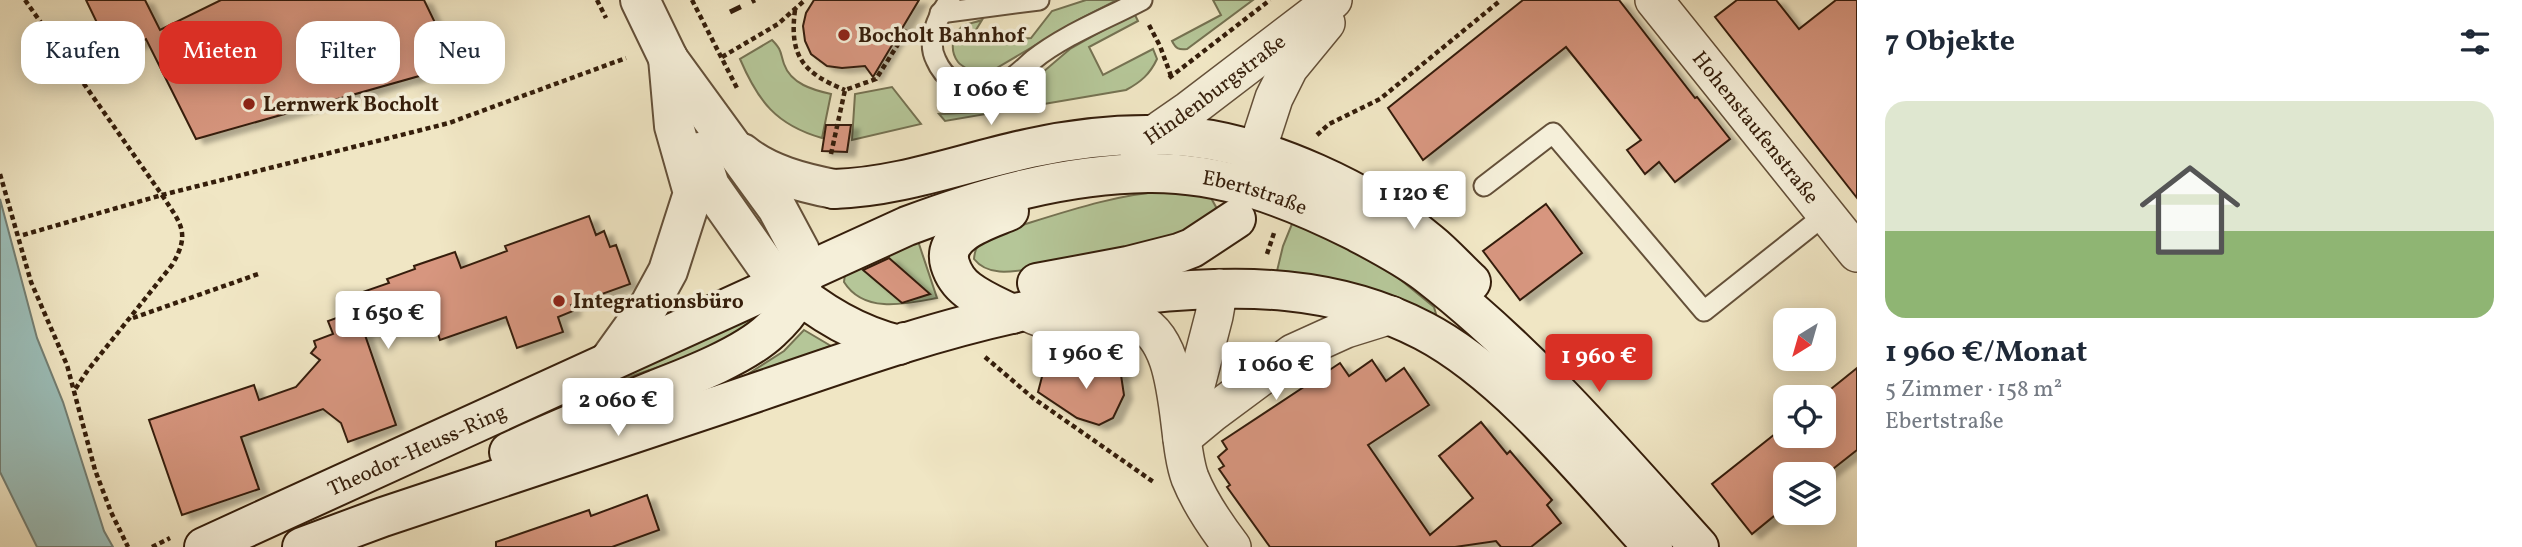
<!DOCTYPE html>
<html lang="de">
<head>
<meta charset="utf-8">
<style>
	:root { --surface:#fff; --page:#f6f6f7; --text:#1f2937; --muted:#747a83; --accent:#d93025 }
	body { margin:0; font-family:Vollkorn,serif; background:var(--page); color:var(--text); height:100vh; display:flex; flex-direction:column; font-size:26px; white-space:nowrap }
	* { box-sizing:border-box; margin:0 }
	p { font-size:23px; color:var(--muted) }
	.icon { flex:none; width:38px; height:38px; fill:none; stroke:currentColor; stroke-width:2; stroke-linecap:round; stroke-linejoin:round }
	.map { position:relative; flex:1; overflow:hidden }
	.drawer { display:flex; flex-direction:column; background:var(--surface); width:665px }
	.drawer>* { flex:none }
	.hud { position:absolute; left:21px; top:21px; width:665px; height:63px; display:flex; gap:14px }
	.needle { width:46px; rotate:217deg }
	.buttons { position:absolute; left:1773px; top:308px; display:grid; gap:14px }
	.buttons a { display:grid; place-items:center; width:63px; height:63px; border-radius:14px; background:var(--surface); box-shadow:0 4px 18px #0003; font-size:35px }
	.price { position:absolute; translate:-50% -60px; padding:0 16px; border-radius:7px; background:#fff; color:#222; font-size:23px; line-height:46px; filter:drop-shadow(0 2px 4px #0008) }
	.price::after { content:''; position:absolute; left:50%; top:42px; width:21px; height:16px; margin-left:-10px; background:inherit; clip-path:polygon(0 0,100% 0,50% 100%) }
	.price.active { background:var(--accent); color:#fff }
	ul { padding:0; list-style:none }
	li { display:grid; align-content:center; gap:14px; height:371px; padding:0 28px }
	li span { display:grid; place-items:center; height:217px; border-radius:21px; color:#555 }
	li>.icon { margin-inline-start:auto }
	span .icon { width:126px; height:126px; fill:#fffc; stroke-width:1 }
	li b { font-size:30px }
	h2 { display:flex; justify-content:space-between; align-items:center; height:84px; padding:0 28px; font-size:30px }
	.pill { padding:0 24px; border-radius:21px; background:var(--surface); box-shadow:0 4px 18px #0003; font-size:24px; line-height:63px }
	.pill.active { background:var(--accent); color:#fff }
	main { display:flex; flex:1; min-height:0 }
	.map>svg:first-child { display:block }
</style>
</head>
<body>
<main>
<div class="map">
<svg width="1857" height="547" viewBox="0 0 1857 547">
	<defs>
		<filter id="shadow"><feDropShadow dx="8" dy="4.5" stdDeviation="2" flood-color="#0004"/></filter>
	</defs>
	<rect width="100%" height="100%" fill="#f0e6c4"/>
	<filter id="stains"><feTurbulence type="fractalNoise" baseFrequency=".00286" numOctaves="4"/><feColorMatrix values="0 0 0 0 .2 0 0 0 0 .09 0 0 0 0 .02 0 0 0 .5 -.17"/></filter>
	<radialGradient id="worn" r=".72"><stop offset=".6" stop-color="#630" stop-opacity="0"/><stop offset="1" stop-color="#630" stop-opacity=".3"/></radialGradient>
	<g fill="#b5c698" stroke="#757252" stroke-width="2">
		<path d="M 1086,0 L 1117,0 L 1080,19 L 995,69 L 973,72 C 968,69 961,66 958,62 C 949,50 952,32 965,25 C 970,23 977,22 982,20 L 968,43 L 1031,38 L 1052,11 Z"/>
		<path d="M 1213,0 L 1253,0 L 1187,49 C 1179,50 1176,49 1172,41 L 1221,15 Z"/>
		<path d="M 1134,13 L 1138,21 L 1089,47 L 1103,75 L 1153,49 L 1157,59 C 1150,74 1141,82 1126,90 L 945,121 L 939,114 L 982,112 L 1003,106 L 1070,49 Z"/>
		<path d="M 772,40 C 782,50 780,52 784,64 C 791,84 813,90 831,94 L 822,138 C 776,125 758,101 740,59 Z"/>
		<polygon points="892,87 921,124 852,140 855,94"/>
		<path d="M 1170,191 L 1211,198 L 1216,207 L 1213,219 L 1200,231 L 1037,268 C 1016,271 989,278 974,259 C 975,245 981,241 993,234 C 1051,217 1110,194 1170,191 Z"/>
		<polygon points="1294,219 1391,272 1434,307 1436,314 1431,315 1277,271 1283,246"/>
		<path d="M 918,241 L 937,298 C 906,304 864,314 844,282 L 845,274 Z"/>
		<path d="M 761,313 C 718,352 658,367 604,385 Z"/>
		<polygon points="804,330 831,346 768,369 748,374 784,351"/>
	</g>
	<polygon fill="#9bbeb9" stroke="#727e73" stroke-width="2" points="0,199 37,338 63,402 104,531 113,547 37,547 0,472"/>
	<g fill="#d7967f" stroke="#351e0b" stroke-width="2" filter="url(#shadow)">
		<polygon points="86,0 145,0 160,30 221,0 424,0 439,31 428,36 444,69 196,139 146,39 113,56"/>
		<polygon points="814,0 919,0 873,77 865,66 842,68 827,66 811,54 805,41 803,26 806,13"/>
		<polygon points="1523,0 1619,0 1695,98 1697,97 1730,139 1675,182 1659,162 1645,174 1627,150 1641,140 1566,47 1423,160 1388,108"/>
		<polygon points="1737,0 1776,0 1799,29 1836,0 1857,0 1857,198 1715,17"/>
		<polygon points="826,125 851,125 847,152 822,151"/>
		<polygon points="1546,204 1582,253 1520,300 1483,251"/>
		<polygon points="589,216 596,235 604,231 610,247 616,245 630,284 571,305 573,311 558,317 563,332 517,348 506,317 440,340 430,309 364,332 396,425 348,442 341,423 323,409 241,437 259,489 182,515 149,420 254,385 259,400 296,387 320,360 311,353 316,347 314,341 333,334 328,321 356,311 351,296 389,283 387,279 415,269 414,266 455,252 461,268 507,251 505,246"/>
		<polygon points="889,258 930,294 902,303 863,270"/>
		<polygon points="1097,359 1107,361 1115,367 1121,375 1124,395 1113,418 1099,425 1077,418 1038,392 1044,369 1069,376 1086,362"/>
		<polygon points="1372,360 1386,381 1404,368 1429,405 1368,445 1430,535 1473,498 1439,456 1481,422 1507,454 1510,451 1552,500 1547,505 1561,523 1531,547 1501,547 1496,541 1455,547 1270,547 1227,487 1230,485 1219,469 1224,466 1218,457 1227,449 1222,441 1340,363 1349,376"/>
		<polygon points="1857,368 1857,450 1824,476 1824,474 1785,474 1785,507 1752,534 1712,484 1785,426 1785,436 1824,436 1824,397 1821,397"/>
		<polygon points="647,495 659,530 612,547 496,547 496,542 589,510 591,516"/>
	</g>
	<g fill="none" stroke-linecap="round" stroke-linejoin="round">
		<g stroke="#645039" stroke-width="23">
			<g id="service">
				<path d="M 950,0 C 938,15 926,41 936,60 C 943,77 963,93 983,91 C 1002,90 1019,72 1033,60 C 1064,35 1106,19 1142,0"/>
				<polyline points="940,13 1039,0"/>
				<polyline points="1484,186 1553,133 1704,311 1826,214"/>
			</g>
		</g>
		<g stroke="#645039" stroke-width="40">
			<g id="minor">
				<path id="s1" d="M 1654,0 L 1857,253"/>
				<path id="s2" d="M 1137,146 L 1189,110 L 1333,0"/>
				<polyline points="1247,181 1274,98 1289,68 1326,23"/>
				<path d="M 1033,315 C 1041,318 1050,322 1058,323 C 1082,324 1110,311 1133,319 C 1186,338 1174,435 1190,478 C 1200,503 1216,526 1232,547"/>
				<polyline points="1187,420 1214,316 1219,288"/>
				<polyline points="1182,438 1211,414 1293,353 1346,329 1391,315"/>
			</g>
		</g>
		<g stroke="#645039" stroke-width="42">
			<g id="tertiary">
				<polyline points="640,0 668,58 676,82"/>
				<polyline points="669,60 777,208 800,251 805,271"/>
				<polyline points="699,152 710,186 767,267 783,281"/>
				<path d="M 742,153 C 767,174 803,183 834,189"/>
				<polyline points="609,361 650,304 668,271 693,193 674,126 668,58"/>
			</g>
		</g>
		<g stroke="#351e0b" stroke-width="42">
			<g id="secondary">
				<path d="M 834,189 C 901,187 965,162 1031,148 C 1082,137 1136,132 1189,137 C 1268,145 1368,191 1429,242 C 1444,254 1457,269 1471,282"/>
				<path d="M 1009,211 C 988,220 941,233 950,264 C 953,274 960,284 968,290 C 981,300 998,307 1012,314"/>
				<path d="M 783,281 C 817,311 854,334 899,345 L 905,342"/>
				<polyline points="1037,283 1128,266 1179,253 1192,248 1236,219"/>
				<path d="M 509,452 C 557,429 608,409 657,389 C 691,376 745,355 771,330 C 789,314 802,295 805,271"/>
				<path id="s3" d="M 204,547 L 907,226 C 984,197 1065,174 1148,173 C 1223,172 1289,198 1355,231 C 1379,244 1405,257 1427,274 C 1529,353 1613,452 1699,547"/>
				<path d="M 302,547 L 383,517 C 494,481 605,444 716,406 C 818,372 920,333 1025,311 C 1064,302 1103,299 1143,294 C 1241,284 1334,284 1424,331 C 1508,375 1589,477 1653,547"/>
			</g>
		</g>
		<g stroke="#351e0b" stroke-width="4.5" stroke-dasharray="5 3.5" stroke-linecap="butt">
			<polyline points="25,0 162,195 449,123 626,58"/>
			<polyline points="597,0 606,18"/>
			<polyline points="692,0 738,90"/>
			<path d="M 795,10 C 789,56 803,73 845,90"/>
			<polyline points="1149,25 1160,46 1171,76"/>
			<polyline points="722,57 778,24 805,0"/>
			<polyline points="1169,78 1270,0"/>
			<polyline points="1317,135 1329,124 1380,99 1501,0"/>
			<polyline points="831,154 845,90 876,79 907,30"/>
			<polyline points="0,174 31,282 67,365 95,470 111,512 128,547"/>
			<path d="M 23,235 L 162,195 C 181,224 191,233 172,265 L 88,370 L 74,391"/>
			<polyline points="1267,254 1274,233"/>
			<polyline points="133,318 261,273"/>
			<polyline points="985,357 1033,398 1155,483"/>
			<polyline points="152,547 170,538"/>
		</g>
		<use href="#service" stroke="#f5efd9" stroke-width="19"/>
		<use href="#minor" stroke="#f5efd9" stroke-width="37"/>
		<use href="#tertiary" stroke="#f5efd9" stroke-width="38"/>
		<use href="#secondary" stroke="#f5efd9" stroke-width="38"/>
		<polyline stroke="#351e0b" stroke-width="5" stroke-dasharray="12 12" stroke-linecap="butt" points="730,12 755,0"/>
	</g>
	<g fill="#8f2418" stroke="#f5efd9" stroke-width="2.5">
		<circle cx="844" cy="35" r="7"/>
		<circle cx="249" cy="104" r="7"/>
		<circle cx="559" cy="301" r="7"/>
	</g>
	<g text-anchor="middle" stroke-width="7" stroke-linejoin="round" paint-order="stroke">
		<g font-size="21" font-weight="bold" fill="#351e0b" stroke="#f5efd9" text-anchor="start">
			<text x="858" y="42">Bocholt Bahnhof</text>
			<text x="263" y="111">Lernwerk Bocholt</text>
			<text x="573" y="308">Integrationsbüro</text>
		</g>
		<g font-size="21" fill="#351e0b" stroke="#f5efd9">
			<text dy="7" stroke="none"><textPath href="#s2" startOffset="96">Hindenburgstraße</textPath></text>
			<text dy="7" stroke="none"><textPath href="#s1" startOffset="163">Hohenstaufenstraße</textPath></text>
			<text dy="7" stroke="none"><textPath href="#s3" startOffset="1130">Ebertstraße</textPath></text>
			<text dy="7" stroke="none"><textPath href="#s3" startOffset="234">Theodor-Heuss-Ring</textPath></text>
		</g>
	</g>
	<rect width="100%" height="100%" filter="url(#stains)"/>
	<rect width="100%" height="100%" fill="url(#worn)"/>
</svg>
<div class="buttons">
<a><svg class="needle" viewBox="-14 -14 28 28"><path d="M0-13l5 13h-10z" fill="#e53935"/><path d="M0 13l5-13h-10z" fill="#747a83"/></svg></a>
<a><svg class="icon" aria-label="locate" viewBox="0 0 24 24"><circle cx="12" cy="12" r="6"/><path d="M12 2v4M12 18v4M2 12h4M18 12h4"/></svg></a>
<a><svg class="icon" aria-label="layers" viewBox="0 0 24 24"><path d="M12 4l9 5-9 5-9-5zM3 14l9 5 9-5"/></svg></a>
</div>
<b class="price" style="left:991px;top:127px">1 060 €</b>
<b class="price" style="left:1414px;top:231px">1 120 €</b>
<b class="price" style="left:388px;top:351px">1 650 €</b>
<b class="price" style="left:1086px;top:391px">1 960 €</b>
<b class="price active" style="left:1599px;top:394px">1 960 €</b>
<b class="price" style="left:1276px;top:402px">1 060 €</b>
<b class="price" style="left:618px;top:438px">2 060 €</b>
<div class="hud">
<a class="pill">Kaufen</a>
<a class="pill active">Mieten</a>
<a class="pill">Filter</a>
<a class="pill">Neu</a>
</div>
</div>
<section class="drawer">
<h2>7 Objekte<svg class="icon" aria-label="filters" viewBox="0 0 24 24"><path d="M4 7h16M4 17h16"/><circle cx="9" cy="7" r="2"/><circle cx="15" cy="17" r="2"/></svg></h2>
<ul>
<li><span style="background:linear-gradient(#dfe7d0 60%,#8fb573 0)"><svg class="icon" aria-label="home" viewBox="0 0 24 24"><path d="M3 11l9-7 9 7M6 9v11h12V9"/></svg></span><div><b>1 960 €/Monat</b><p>5 Zimmer · 158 m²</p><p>Ebertstraße</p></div></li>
</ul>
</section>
</main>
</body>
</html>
